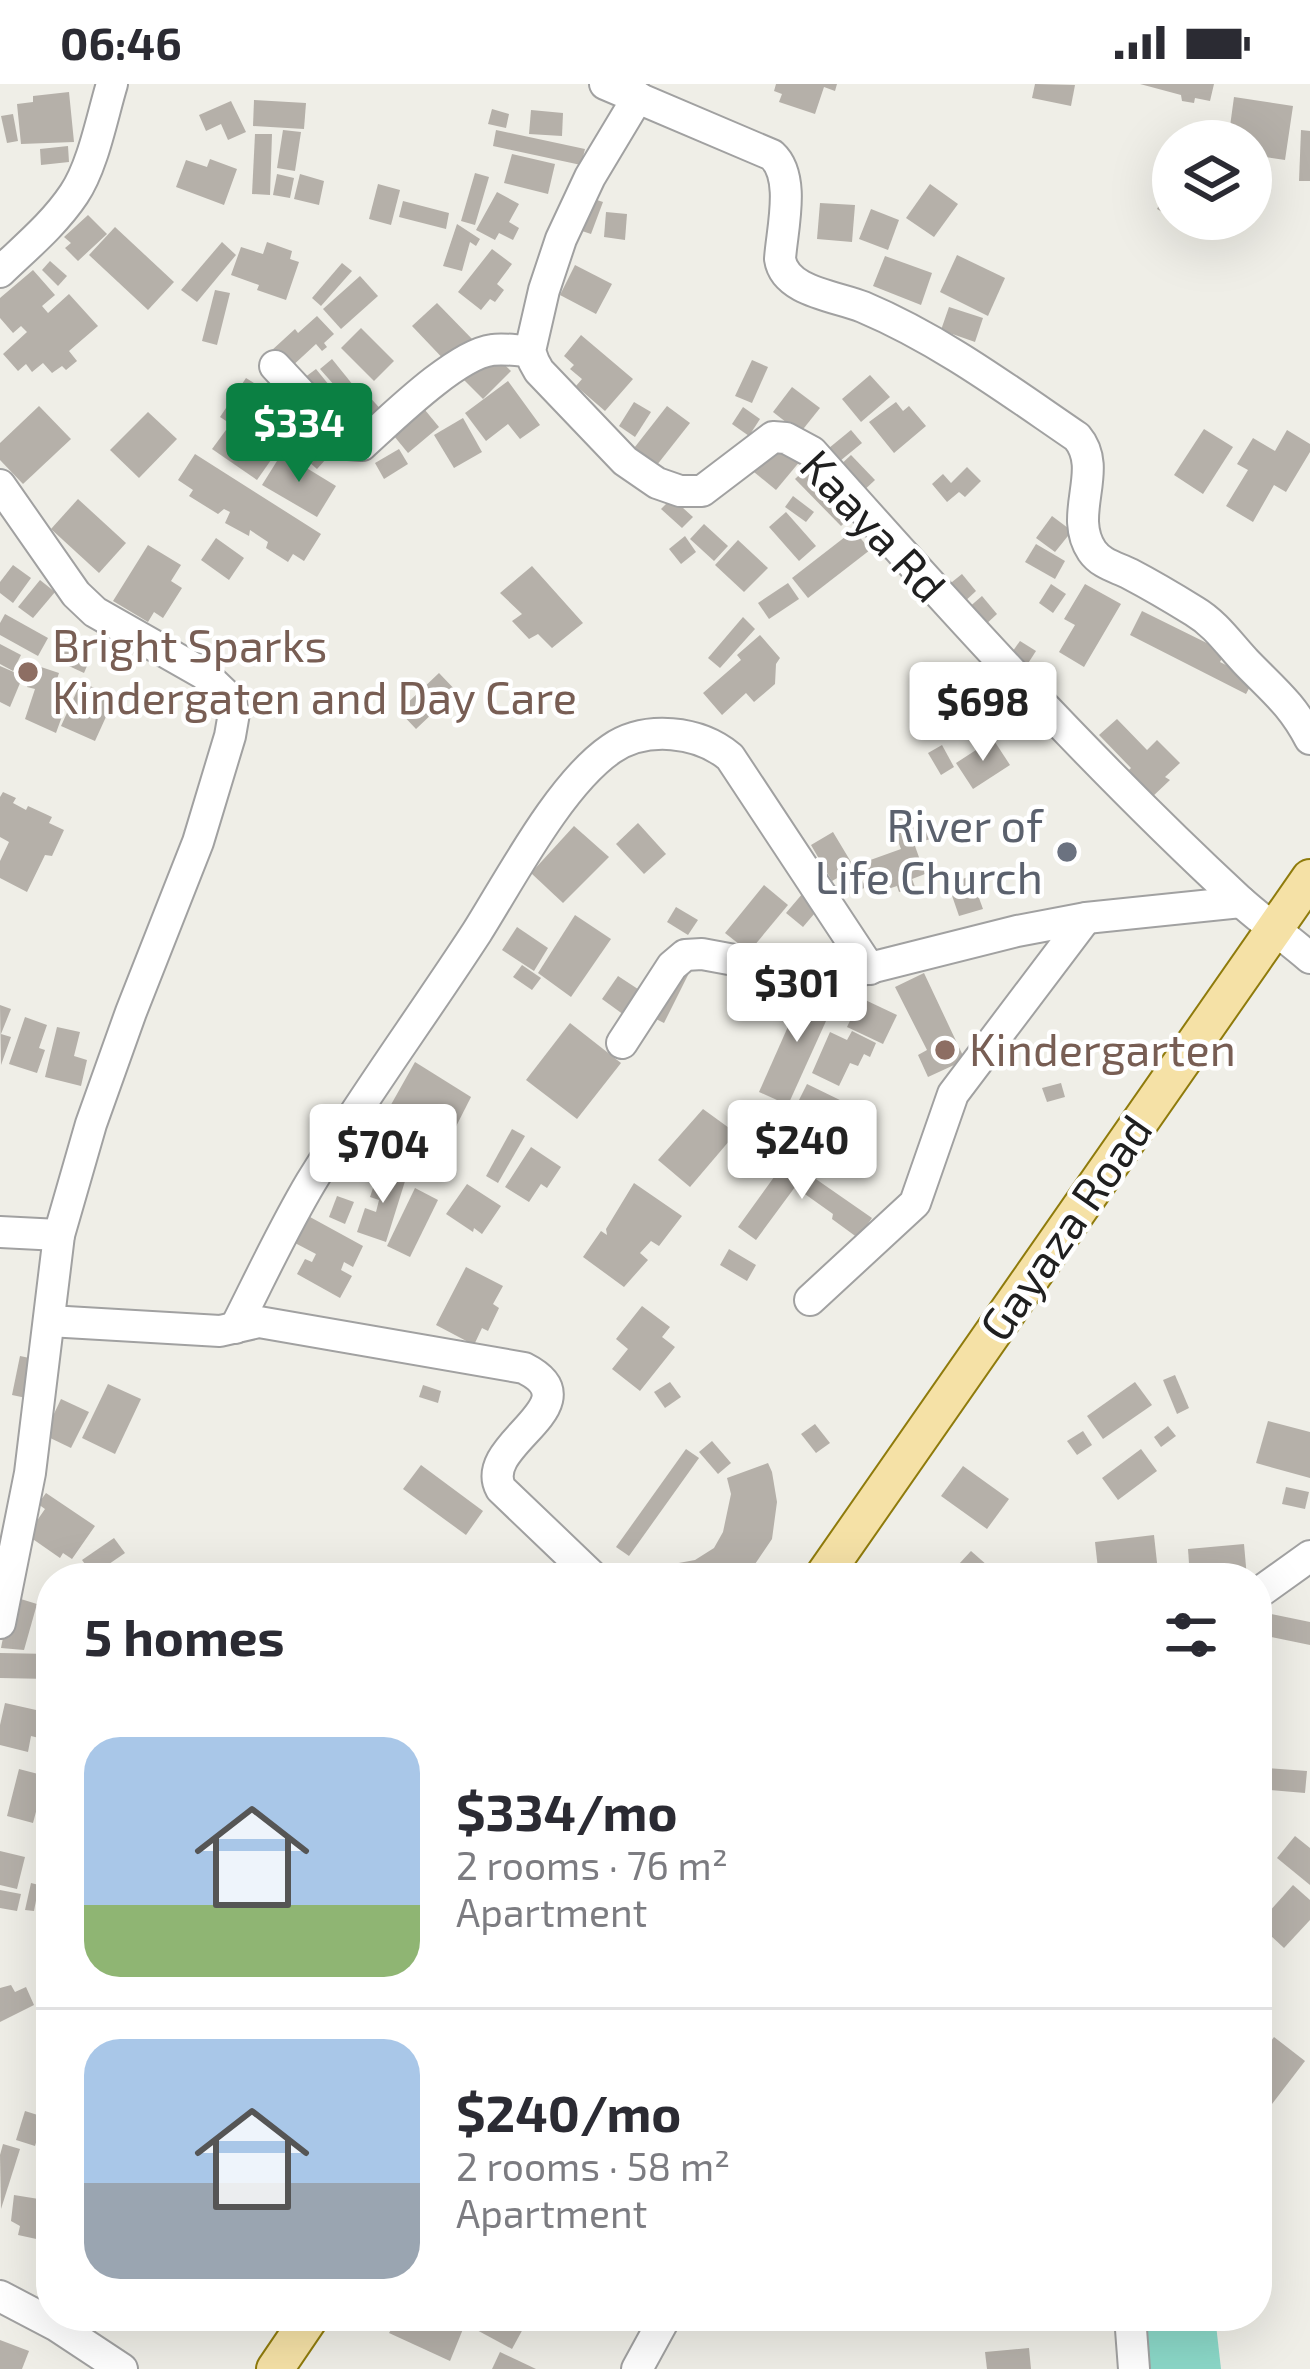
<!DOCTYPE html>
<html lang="en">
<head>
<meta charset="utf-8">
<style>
	:root { --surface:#fff; --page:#f2f2f3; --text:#2b2b33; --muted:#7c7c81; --line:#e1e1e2; --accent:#0b8043 }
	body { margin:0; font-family:"Exo 2",sans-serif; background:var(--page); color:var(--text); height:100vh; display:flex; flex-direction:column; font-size:45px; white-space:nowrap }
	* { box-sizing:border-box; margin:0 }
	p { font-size:39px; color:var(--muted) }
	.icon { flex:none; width:66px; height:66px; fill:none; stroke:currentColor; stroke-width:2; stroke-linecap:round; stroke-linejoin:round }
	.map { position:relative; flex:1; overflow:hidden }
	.sheet { position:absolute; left:36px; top:1479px; width:1236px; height:768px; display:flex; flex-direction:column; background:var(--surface); border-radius:48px; box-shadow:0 12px 48px #0002 }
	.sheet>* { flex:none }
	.buttons { position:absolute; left:1152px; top:36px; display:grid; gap:24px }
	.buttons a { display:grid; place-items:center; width:120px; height:120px; border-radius:50%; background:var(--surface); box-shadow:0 12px 48px #0002; font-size:60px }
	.price { position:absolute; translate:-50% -102px; padding:0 27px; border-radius:12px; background:#fff; color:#222; font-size:39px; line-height:78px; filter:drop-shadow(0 3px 6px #0008) }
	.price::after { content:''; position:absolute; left:50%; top:72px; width:36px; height:27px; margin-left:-18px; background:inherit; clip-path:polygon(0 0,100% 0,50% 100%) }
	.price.current { background:var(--accent); color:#fff }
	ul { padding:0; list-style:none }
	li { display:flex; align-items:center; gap:36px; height:300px; padding:0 48px }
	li+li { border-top:3px solid var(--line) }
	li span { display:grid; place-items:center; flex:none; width:336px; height:240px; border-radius:36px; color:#555 }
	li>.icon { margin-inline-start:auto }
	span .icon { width:144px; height:144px; fill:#fffc; stroke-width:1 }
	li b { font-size:51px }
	h2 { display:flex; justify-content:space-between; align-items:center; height:144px; padding:0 48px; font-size:51px }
	.status { display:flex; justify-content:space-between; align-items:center; height:84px; padding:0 60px; background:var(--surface); direction:ltr }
	.status svg { height:33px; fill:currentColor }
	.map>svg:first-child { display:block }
</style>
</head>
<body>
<div class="status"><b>06:46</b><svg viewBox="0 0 49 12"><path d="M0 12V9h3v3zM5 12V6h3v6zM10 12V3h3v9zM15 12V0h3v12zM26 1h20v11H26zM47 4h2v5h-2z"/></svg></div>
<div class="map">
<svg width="1310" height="2285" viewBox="0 0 1310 2285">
	<rect width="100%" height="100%" fill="#efeee7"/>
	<polygon fill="#8bd8c8" points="1131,2232 1215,2232 1221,2285 1135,2285"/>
	<g fill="#b5b0a9">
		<polygon points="776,0 837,0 835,7 824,3 815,30 779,18 782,10 774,7"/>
		<polygon points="1035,0 1075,1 1071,22 1032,14"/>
		<polygon points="1140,0 1214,0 1210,17 1195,14 1194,19 1182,17 1181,11"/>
		<polygon points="69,8 74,58 21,60 17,20 33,18 33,12"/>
		<polygon points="1234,13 1293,22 1285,76 1251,71 1251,57 1228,57"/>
		<polygon points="254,16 306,19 304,45 253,42"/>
		<polygon points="231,17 246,48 228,56 221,40 206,47 199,31"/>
		<polygon points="492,25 509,30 506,44 488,40"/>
		<polygon points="531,26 563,29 562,52 529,50"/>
		<polygon points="13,30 18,57 7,59 1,32"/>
		<polygon points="283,46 301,48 295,87 277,84"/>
		<polygon points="496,46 585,65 581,81 493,62"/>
		<polygon points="1301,46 1310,47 1310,97 1299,97"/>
		<polygon points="255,50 272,50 270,111 252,110"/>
		<polygon points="68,62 69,78 41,81 40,65"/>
		<polygon points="512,70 555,80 548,110 504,99"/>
		<polygon points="210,75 237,85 224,121 176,103 186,76 207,83"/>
		<polygon points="475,89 489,93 475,141 461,137"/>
		<polygon points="277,90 294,94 290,114 273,111"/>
		<polygon points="300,90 324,97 319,121 294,115"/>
		<polygon points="1173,95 1173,128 1171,133 1157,125"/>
		<polygon points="378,100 400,106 391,141 369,135"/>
		<polygon points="930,100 958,120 934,153 906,134"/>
		<polygon points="497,108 519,120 509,138 519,144 513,156 499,149 495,156 476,146"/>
		<polygon points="591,114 603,118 591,150 579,146"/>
		<polygon points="403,117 449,129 446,145 399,133"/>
		<polygon points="820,119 855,121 852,158 817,155"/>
		<polygon points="871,125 899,136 888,166 859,155"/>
		<polygon points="606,128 627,130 625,156 604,153"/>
		<polygon points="88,131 107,150 78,177 65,164 71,159 64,153"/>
		<polygon points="1183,135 1219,135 1211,150 1200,144 1198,148 1180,139"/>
		<polygon points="457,140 480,155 476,162 470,158 462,187 443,182"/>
		<polygon points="115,143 174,198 148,226 89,171"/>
		<polygon points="222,158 236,171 197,218 181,206"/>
		<polygon points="267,158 292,167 290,175 299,178 286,216 257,206 259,201 231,191 241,163 263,170"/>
		<polygon points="492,165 512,180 497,200 504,206 495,218 490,215 481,226 458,208"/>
		<polygon points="957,171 1005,194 988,232 940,208"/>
		<polygon points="885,172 932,189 921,221 873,202"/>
		<polygon points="50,177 67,192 58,202 42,186"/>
		<polygon points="342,179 352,187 321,222 312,214"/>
		<polygon points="575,181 612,200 596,230 560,211"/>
		<polygon points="33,186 55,211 42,222 48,229 69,210 98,242 69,267 77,277 66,286 62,282 52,289 43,279 32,288 26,280 18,287 3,270 27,248 21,242 13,249 0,234 0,214"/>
		<polygon points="360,192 378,212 341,245 323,225"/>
		<polygon points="215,206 230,209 217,261 202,257"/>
		<polygon points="437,219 476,259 451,283 412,242"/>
		<polygon points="949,223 983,234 975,258 941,246"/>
		<polygon points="317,232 334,250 324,259 327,263 322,267 316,260 289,285 271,267 295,245 298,249"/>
		<polygon points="361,244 394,277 374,297 341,264"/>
		<polygon points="581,251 633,295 605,327 576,302 582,295 570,285 574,281 564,272"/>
		<polygon points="490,267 511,287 483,315 463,295"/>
		<polygon points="332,275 353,301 342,310 320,285"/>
		<polygon points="752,276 768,283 752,319 735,312"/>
		<polygon points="316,285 338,312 327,321 304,294"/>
		<polygon points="870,291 890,313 861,338 842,315"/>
		<polygon points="246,294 275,312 266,325 273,330 261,347 257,345 251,353 220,333"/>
		<polygon points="508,297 540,341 520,355 508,340 486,357 465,329"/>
		<polygon points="792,303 820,324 800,349 773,328"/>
		<polygon points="366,309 385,330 361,352 342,330"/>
		<polygon points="634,318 651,328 635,353 619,342"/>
		<polygon points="896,318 903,327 909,322 926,342 894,369 869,338"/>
		<polygon points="39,322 71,355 23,400 0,376 0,359"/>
		<polygon points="667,322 690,339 653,386 631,368"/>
		<polygon points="743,323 760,335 749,352 732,340"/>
		<polygon points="425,326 439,343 408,369 394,352"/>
		<polygon points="148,328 177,355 139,394 110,366"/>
		<polygon points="463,334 482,368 454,384 434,351"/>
		<polygon points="305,337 336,364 317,385 286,358"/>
		<polygon points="1204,345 1233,363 1203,410 1174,391"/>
		<polygon points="226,346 271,376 257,396 212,365"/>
		<polygon points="851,346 862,359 840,377 829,364"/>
		<polygon points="1287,346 1310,360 1310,368 1286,408 1274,401 1253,438 1226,422 1248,386 1237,380 1253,354 1275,367"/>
		<polygon points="780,358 801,376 776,406 754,388"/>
		<polygon points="399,365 408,380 384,395 375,379"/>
		<polygon points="282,369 336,402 317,433 262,401"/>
		<polygon points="195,370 321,450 304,477 293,470 288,478 266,464 268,458 250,446 249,452 225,439 230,428 224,425 218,430 189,412 193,406 178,396"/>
		<polygon points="851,371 875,396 861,409 837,384"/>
		<polygon points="813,378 859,425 841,442 795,395"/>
		<polygon points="967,383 981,397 965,413 959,408 947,418 932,400 943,390 951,399"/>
		<polygon points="793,412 814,428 806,438 785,423"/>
		<polygon points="672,414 693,433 682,444 661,425"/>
		<polygon points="78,415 126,459 99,489 51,445"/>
		<polygon points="786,428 816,462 799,477 769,443"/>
		<polygon points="1052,432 1072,447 1055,468 1036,454"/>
		<polygon points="704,440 728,462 714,477 690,455"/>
		<polygon points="854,446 870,466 808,514 792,494"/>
		<polygon points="685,452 696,468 681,480 669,465"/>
		<polygon points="216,454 244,474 229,496 201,476"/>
		<polygon points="738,456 768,484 744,508 715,481"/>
		<polygon points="1036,460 1065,477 1055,495 1025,478"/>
		<polygon points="148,461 181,481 171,497 182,504 163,534 154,528 148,538 113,517"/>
		<polygon points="13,481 31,494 13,519 0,509 0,498"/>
		<polygon points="532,482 583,539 552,564 538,550 529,555 512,537 522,530 500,509"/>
		<polygon points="962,490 976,507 962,520 947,502"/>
		<polygon points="40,496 55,508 33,534 18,523"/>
		<polygon points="788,499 799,515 769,535 758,519"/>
		<polygon points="1051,500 1066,510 1053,529 1039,519"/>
		<polygon points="1085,500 1121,520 1084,583 1059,568 1075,541 1064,535"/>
		<polygon points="982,512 997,530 984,542 967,525"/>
		<polygon points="1142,527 1225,568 1220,578 1254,595 1246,610 1130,551"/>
		<polygon points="5,530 48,554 38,572 0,551 0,539"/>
		<polygon points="743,533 755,545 720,584 708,574"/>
		<polygon points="760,551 780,574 776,580 775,600 754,618 746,609 722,631 703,609 741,576 737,571"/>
		<polygon points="1020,557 1036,567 1027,581 1010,571"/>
		<polygon points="0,560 21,571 13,587 0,580"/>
		<polygon points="63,563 90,575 84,589 58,577"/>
		<polygon points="35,581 59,589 53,607 69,613 56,649 25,635 35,605 27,603"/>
		<polygon points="0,582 23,592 10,623 0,618"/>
		<polygon points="439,589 460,611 439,631 435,627 416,645 399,627"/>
		<polygon points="81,598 115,613 95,657 61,642"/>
		<polygon points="1016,617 1021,626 1003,637 998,628"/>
		<polygon points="1117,635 1147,666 1157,656 1180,679 1165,693 1170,696 1151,714 1127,688 1131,684 1099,651"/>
		<polygon points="993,655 1010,681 973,705 956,679"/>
		<polygon points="942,661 954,683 941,691 928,669"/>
		<polygon points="3,708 16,714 13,719 26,726 28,722 52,733 49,739 64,746 52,772 45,771 27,808 0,794 0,777 9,758 0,753 0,713"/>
		<polygon points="901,723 925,790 912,795 915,803 899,808 897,802 882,807 879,799 871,803 862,779 901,765 887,728"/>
		<polygon points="922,734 930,755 918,759 909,738"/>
		<polygon points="638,739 666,770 644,790 616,760"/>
		<polygon points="574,742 609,773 563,819 531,789"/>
		<polygon points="833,748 866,803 850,812 839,793 832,797 811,761"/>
		<polygon points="971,792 983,825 959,832 948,800"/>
		<polygon points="764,801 788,821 749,868 725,849"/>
		<polygon points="803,809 820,823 803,843 786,829"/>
		<polygon points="676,823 698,836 688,851 667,838"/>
		<polygon points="575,831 611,855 571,913 538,889"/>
		<polygon points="517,843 548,864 534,887 502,866"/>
		<polygon points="522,881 541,894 532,906 513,893"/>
		<polygon points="681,885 689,889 664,939 656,935"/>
		<polygon points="924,889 965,976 928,993 918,971 927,966 895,903"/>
		<polygon points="618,892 647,911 631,936 602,915"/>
		<polygon points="806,902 836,915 788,1021 759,1008"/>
		<polygon points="861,914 897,931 883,960 847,943"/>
		<polygon points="0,921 11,925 1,950 11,953 1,981"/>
		<polygon points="25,933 47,941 39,964 45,966 37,989 9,980"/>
		<polygon points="570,939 621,979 577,1035 526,996"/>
		<polygon points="57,943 80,948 74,972 87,976 81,1002 45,993"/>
		<polygon points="852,947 876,959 870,973 864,970 858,982 850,979 839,1002 812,989 830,948 847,956"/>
		<polygon points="415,978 471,1013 437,1080 379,1042"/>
		<polygon points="1061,999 1065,1013 1047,1018 1042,1004"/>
		<polygon points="807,1000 844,1018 826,1054 821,1051 813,1067 781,1052"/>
		<polygon points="703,1025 736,1049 690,1103 658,1076"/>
		<polygon points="512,1045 525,1052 498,1099 486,1092"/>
		<polygon points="531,1063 561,1083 547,1104 541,1100 529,1118 505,1103"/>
		<polygon points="787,1075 872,1134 858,1154 832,1135 833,1130 795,1103 756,1156 738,1143"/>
		<polygon points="379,1086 406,1094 386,1158 357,1148 365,1124 376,1128 379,1116 370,1113"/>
		<polygon points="634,1099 682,1132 659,1162 651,1157 640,1169 648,1176 624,1203 583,1173 601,1147 607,1151 606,1145"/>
		<polygon points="467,1100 501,1122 482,1150 474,1144 473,1148 446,1130"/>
		<polygon points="415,1104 438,1116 410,1173 387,1162"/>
		<polygon points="337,1112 354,1118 345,1140 329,1133"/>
		<polygon points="310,1133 363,1162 353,1183 344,1178 341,1186 352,1192 340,1214 297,1190 305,1175 312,1178 316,1170 295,1159"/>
		<polygon points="729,1165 756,1181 747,1197 720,1181"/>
		<polygon points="466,1183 503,1202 493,1220 499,1224 488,1247 482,1244 474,1261 436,1241"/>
		<polygon points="642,1222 670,1243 662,1253 675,1263 640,1307 612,1285 628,1265 616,1255"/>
		<polygon points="20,1272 39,1276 31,1315 12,1311"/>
		<polygon points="1175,1291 1189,1324 1177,1330 1163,1296"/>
		<polygon points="670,1298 681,1313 665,1324 654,1308"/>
		<polygon points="1135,1298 1152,1321 1103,1355 1087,1332"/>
		<polygon points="108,1300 141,1315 115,1370 82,1354"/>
		<polygon points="423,1301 441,1307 438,1319 419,1313"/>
		<polygon points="61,1315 89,1328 71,1364 44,1351"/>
		<polygon points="1268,1337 1310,1348 1310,1394 1256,1379"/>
		<polygon points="815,1340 830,1359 816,1369 801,1350"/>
		<polygon points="1168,1342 1176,1352 1161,1363 1154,1353"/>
		<polygon points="1083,1347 1092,1361 1077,1371 1067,1357"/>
		<polygon points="712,1357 731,1379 718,1390 699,1368"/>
		<polygon points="686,1365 699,1374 629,1472 616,1463"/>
		<polygon points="1141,1365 1157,1387 1118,1416 1102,1394"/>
		<polygon points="768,1379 772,1388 777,1418 772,1455 749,1489 744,1494 674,1494 673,1480 695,1476 714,1464 723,1448 731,1410 727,1394"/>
		<polygon points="421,1381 483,1427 466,1451 403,1405"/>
		<polygon points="963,1382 1009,1415 987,1445 941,1412"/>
		<polygon points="1286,1403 1309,1408 1305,1425 1282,1420"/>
		<polygon points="46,1409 95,1442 72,1475 63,1469 60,1474 27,1451 45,1425 38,1420"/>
		<polygon points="1154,1451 1158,1488 1099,1494 1095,1458"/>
		<polygon points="114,1454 125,1469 93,1491 82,1476"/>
		<polygon points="1244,1460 1247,1494 1190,1494 1188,1465"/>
		<polygon points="971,1467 996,1489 991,1494 946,1494"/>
		<polygon points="11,1512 37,1520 24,1566 1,1564"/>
		<polygon points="1267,1529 1310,1538 1310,1561 1262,1551"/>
		<polygon points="0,1569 51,1570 50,1595 0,1594"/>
		<polygon points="5,1619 45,1628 39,1654 31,1652 28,1668 0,1661 0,1641"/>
		<polygon points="1257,1677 1268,1678 1267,1684 1307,1687 1305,1709 1257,1705"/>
		<polygon points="19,1685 42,1691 38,1707 47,1709 43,1726 37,1724 33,1739 7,1732"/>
		<polygon points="1295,1752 1310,1764 1310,1801 1277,1774"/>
		<polygon points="0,1767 25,1773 17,1805 0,1801"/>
		<polygon points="31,1799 39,1801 34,1827 25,1826"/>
		<polygon points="1293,1801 1310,1816 1310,1836 1284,1864 1258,1840"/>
		<polygon points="0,1806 21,1810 17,1827 0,1824"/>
		<polygon points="11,1901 15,1908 26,1903 34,1921 0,1938 0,1904"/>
		<polygon points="1274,1953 1305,1977 1272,2020 1257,2008 1257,1975"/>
		<polygon points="25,2027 44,2033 35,2062 16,2056"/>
		<polygon points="3,2060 20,2065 1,2125 0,2071"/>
		<polygon points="14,2111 51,2117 51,2152 43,2148 41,2156 18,2151 20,2142 11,2137"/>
		<polygon points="400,2232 434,2232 463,2245 450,2277 389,2249"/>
		<polygon points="465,2232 530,2232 512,2265 462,2238"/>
		<polygon points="0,2256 29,2267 22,2285 0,2285"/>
		<polygon points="1029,2264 1031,2285 987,2285 985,2268"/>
		<polygon points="500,2268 536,2285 492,2285"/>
	</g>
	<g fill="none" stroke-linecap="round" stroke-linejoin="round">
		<g stroke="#a1a1a1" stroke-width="34">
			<g id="minor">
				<path d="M 605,0 L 772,71 C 796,93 782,145 780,175 C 785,208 836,212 863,223 C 941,256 1008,306 1077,353 C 1105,386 1067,430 1092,467 C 1101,480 1116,483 1130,490 C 1151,501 1173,514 1194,527 C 1216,540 1229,560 1246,578 C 1273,606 1292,620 1310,655"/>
				<path d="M 638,13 L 590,93 L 561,155 L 544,206 L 530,267 L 534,278 L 539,287 L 625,377 L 657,399 L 680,407 L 702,407 L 773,353 L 786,354 L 812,368 C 949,522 1087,675 1238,815 C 1261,836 1287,854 1310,874"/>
				<path d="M 0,188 C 26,163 54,140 74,110 C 93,82 102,33 112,0"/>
				<path d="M 275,282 L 348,360 L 362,361 C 390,336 455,271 492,266 C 504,264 518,267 530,267"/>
				<polyline points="0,401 76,510 95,528 204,590 229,614 234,629 230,652 198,758 131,928 91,1040 59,1151 30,1389 0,1539"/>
				<polyline points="622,959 672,882 685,871 702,870 810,890 838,892 1017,847 1086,834 1241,818"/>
				<polyline points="0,1148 59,1151"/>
				<polyline points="810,1216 915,1119 953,1010 1086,834"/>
				<path d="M 49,1237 L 220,1247 L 259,1238 L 524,1284 C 597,1321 476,1360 501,1405 L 594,1494"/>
				<path d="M 235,1244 C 260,1195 283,1145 311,1098 C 363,1013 423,931 477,848 C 511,794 560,700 611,665 C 646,641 699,647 730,673 L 870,885"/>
				<polyline points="1257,1510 1310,1472"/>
				<polyline points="0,2212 57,2242 122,2285"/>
				<polyline points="1130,2232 1134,2285"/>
				<polyline points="637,2285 666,2232"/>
			</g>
		</g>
		<g stroke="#8f7b0c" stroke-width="40">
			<g id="major">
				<polyline points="822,1494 1310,794"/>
				<polyline points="275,2285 311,2232"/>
			</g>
		</g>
		<use href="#minor" stroke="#fff" stroke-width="30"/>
		<use href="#major" stroke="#f5e1a6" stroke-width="36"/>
	</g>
	<g fill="#8d6e63" stroke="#fff" stroke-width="4.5">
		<circle cx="28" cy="588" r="12"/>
		<circle cx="945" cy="966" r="12"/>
	</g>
	<circle fill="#6b7280" stroke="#fff" stroke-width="4.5" cx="1067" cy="768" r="12"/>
	<g text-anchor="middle" stroke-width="9" stroke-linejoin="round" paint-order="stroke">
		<g font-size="45" fill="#202020" stroke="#fff">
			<text transform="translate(873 442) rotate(47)" y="16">Kaaya Rd</text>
			<text transform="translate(1066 1144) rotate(-55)" y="16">Gayaza Road</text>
		</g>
		<g font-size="45" fill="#785e54" stroke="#fff" text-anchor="start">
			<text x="52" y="578">Bright Sparks<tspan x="52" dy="52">Kindergaten and Day Care</tspan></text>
			<text x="969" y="982">Kindergarten</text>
		</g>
		<g font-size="45" fill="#5b616d" stroke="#fff" text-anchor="end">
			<text x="1043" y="758">River of<tspan x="1043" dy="52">Life Church</tspan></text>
		</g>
	</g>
</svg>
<div class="buttons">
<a><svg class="icon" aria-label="layers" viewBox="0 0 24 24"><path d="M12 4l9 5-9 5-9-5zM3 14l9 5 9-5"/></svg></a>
</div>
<b class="price current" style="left:299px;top:401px">$334</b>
<b class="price" style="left:983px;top:680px">$698</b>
<b class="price" style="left:797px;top:961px">$301</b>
<b class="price" style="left:802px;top:1118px">$240</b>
<b class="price" style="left:383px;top:1122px">$704</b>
<section class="sheet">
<h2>5 homes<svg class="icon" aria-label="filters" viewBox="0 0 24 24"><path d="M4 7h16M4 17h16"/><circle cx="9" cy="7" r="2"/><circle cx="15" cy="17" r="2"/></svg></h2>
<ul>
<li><span style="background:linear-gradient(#a9c7e8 70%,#8fb573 0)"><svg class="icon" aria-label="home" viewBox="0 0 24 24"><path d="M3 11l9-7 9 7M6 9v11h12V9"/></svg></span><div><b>$334/mo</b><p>2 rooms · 76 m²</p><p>Apartment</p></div></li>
<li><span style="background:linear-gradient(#a9c7e8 60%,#9aa5b1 0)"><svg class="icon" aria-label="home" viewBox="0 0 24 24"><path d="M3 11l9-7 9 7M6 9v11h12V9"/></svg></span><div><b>$240/mo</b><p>2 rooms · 58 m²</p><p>Apartment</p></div></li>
</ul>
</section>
</div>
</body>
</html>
